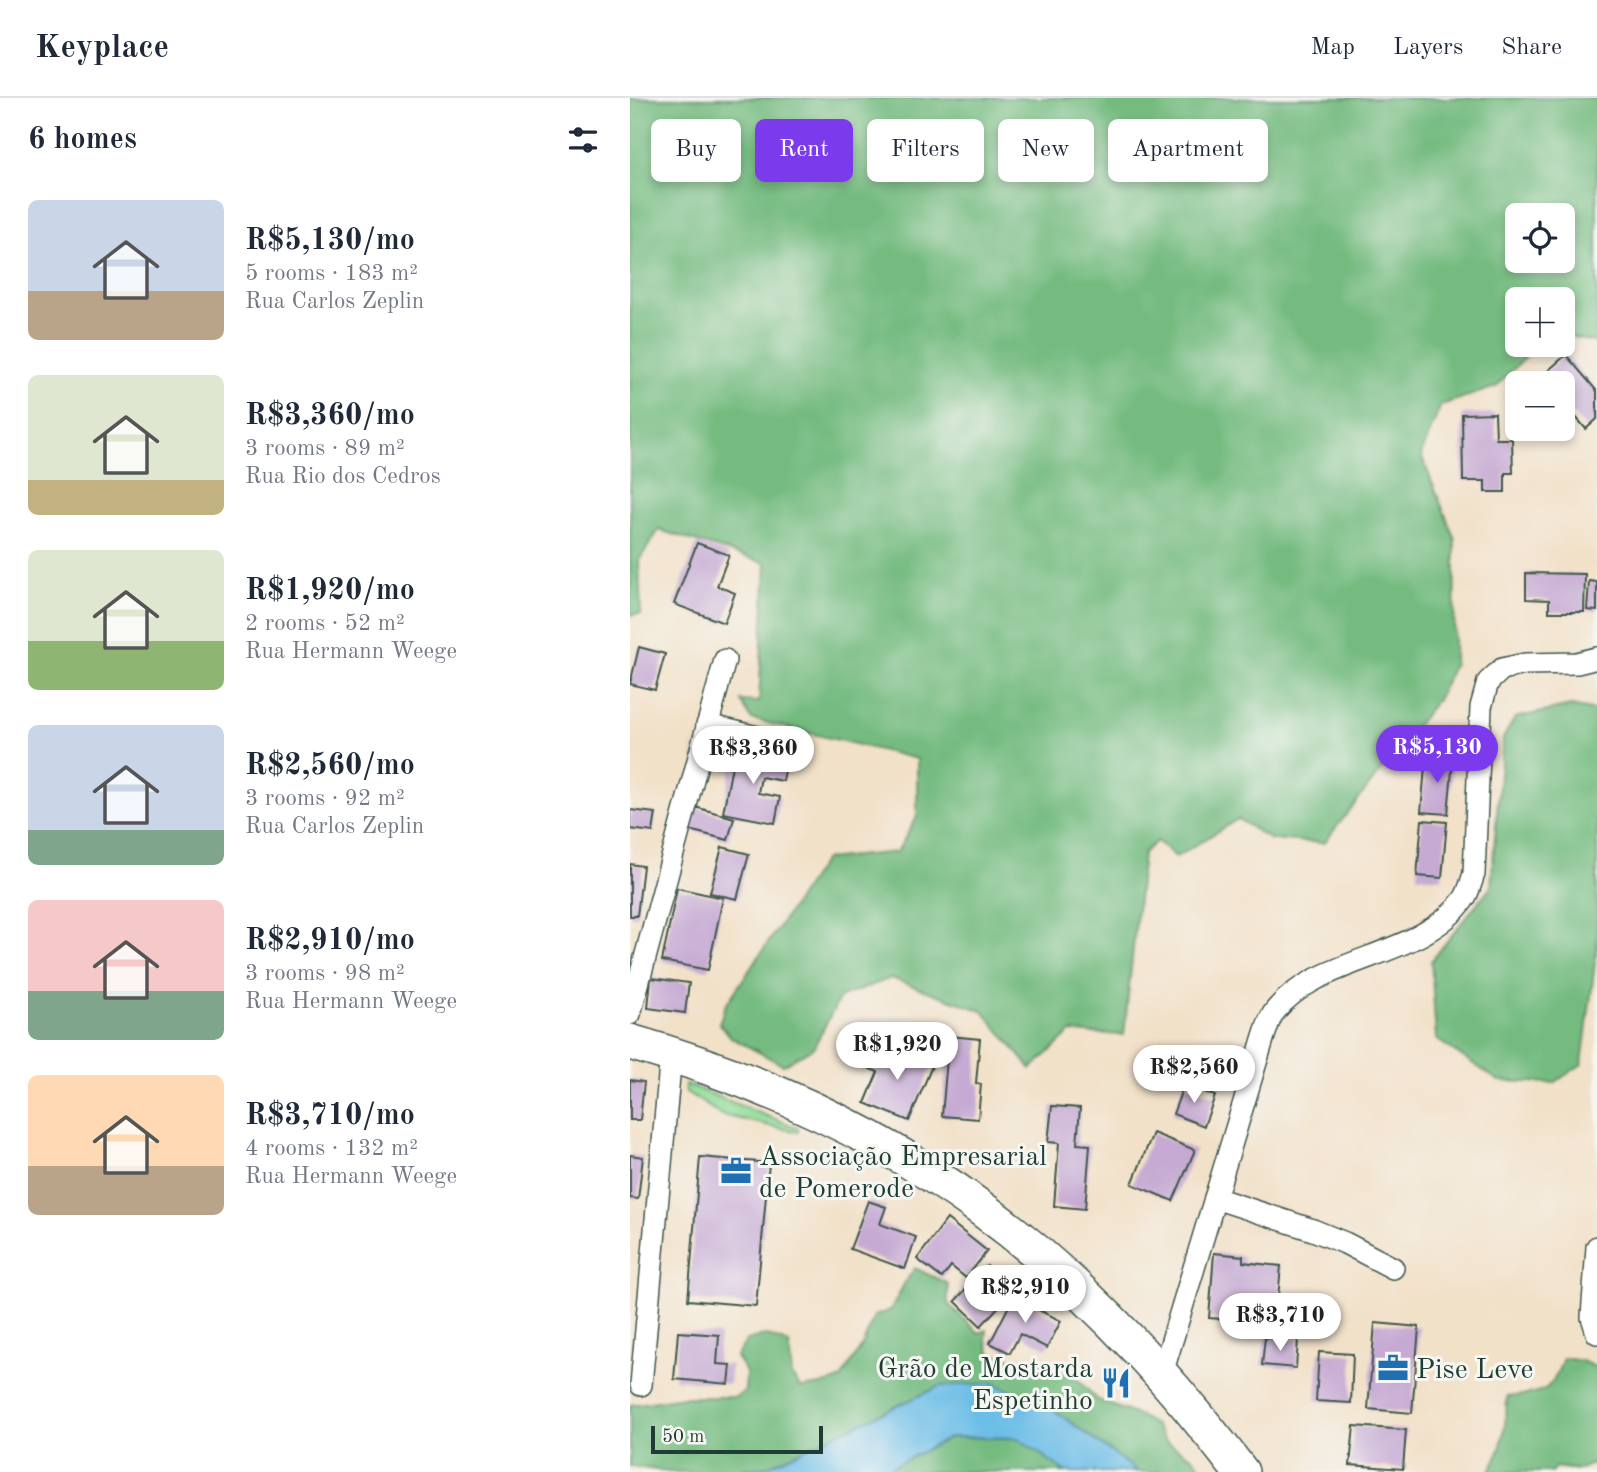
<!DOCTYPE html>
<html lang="en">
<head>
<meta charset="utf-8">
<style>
	:root { --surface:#fff; --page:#f2f2f3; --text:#1f2937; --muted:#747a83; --line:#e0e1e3; --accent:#7c3aed }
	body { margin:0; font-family:"Old Standard TT",serif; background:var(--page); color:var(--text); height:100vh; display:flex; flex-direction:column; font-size:26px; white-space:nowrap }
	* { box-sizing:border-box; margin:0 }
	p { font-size:23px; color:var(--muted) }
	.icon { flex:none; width:38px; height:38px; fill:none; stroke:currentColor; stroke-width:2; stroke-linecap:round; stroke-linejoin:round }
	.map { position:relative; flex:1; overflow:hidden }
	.side { display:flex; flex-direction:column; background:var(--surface); width:630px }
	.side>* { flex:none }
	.hud { position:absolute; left:21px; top:21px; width:665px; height:63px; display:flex; gap:14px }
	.controls { position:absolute; left:875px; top:105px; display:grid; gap:14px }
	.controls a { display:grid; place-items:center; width:70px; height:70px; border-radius:10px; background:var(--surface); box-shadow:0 4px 10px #0003; font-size:35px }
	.scale { position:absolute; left:21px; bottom:18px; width:172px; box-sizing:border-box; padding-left:7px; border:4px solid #1f3d34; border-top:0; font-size:19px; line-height:24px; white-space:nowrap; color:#1f3d34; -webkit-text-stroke:5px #f6f6f2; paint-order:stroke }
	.price { position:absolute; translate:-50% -60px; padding:0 16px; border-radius:24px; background:#fff; color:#222; font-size:23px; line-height:46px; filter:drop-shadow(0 2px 4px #0008) }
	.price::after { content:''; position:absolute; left:50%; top:42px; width:21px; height:16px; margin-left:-10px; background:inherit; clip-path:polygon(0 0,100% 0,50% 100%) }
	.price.current { background:var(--accent); color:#fff }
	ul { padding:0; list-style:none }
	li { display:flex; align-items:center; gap:21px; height:175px; padding:0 28px }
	li span { display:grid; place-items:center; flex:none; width:196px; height:140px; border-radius:10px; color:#555 }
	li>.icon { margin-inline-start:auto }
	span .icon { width:84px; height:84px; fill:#fffc; stroke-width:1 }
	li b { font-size:30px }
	h2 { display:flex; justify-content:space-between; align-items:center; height:84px; padding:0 28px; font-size:30px }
	.tag { padding:0 24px; border-radius:10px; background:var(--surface); box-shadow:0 4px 10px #0003; font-size:24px; line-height:63px }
	.tag.current { background:var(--accent); color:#fff }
	header { display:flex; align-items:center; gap:42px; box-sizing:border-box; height:98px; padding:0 35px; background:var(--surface); border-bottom:2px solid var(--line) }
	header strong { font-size:33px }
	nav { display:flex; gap:38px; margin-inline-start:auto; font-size:24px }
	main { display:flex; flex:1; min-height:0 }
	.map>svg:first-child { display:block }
</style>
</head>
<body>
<header>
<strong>Keyplace</strong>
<nav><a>Map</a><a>Layers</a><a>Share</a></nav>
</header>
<main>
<section class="side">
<h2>6 homes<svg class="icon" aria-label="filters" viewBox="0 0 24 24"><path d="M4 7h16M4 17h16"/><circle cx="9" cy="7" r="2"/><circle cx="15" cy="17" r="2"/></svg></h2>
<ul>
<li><span style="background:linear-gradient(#c9d6e8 65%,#b9a48a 0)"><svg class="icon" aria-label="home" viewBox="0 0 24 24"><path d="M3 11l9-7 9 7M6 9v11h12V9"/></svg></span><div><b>R$5,130/mo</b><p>5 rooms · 183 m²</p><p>Rua Carlos Zeplin</p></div></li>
<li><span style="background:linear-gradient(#dfe7d0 75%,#c2b280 0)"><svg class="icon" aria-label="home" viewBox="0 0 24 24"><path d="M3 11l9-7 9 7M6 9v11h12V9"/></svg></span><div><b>R$3,360/mo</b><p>3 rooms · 89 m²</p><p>Rua Rio dos Cedros</p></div></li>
<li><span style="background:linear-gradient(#dfe7d0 65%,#8fb573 0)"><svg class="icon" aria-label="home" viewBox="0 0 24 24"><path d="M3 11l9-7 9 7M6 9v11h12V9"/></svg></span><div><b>R$1,920/mo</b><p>2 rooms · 52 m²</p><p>Rua Hermann Weege</p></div></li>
<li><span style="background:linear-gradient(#c9d6e8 75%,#7fa58c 0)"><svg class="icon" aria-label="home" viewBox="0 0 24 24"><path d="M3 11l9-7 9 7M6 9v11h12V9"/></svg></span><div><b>R$2,560/mo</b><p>3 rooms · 92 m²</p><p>Rua Carlos Zeplin</p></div></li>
<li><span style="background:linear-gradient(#f6c9c9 65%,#7fa58c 0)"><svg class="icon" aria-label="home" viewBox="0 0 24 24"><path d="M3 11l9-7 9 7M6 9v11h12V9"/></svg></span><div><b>R$2,910/mo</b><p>3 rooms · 98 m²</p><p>Rua Hermann Weege</p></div></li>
<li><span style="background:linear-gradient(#ffd9b3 65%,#b9a48a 0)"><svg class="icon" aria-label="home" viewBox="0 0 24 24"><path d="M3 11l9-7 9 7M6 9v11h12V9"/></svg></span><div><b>R$3,710/mo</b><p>4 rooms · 132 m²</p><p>Rua Hermann Weege</p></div></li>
</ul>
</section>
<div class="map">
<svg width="967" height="1374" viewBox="0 0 967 1374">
	<rect width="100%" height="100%" fill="#f6f6f2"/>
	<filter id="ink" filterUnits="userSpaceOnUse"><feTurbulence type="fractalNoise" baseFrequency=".0143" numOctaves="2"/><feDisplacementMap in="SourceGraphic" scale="14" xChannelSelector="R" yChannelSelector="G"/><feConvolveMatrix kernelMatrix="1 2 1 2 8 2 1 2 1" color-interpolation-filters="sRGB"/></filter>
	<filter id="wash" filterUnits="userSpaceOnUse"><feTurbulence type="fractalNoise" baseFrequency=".00686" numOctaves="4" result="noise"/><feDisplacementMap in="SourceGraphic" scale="28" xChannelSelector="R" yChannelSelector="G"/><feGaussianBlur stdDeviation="1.57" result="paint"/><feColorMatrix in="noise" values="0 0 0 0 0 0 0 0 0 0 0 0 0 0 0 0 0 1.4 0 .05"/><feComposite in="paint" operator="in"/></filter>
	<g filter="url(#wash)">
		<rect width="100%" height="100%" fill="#f2e1c9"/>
		<polygon fill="#90db97" stroke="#588c66" stroke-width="2" points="55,986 168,1030 168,1034 92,1017 56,994"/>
		<g fill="#74bb80" stroke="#4a7c5a" stroke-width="2" fill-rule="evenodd">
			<path d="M 0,0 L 967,0 L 967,245 L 939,238 L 933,240 L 933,201 L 887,201 L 887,247 L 912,247 L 905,249 L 866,289 L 811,307 L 791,357 L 825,441 L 824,566 L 808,600 L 694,745 L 639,741 L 608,721 L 546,759 L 527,743 L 513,755 L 494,937 L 441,934 L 401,971 L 353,913 L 261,880 L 210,899 L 184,949 L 153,967 L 102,940 L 89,926 L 95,908 L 195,761 L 267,754 L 287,719 L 287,661 L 121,621 L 111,603 L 129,604 L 136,465 L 29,432 L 9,462 L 11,516 L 0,517 ZM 933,117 L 933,163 L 887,163 L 887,117 Z"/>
			<polygon points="941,608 967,613 967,850 952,966 924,985 869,983 806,941 801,863 861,788 873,640 885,620"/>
			<polygon points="285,1170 318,1186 318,1206 349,1235 357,1232 356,1240 361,1257 410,1265 448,1282 468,1302 507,1317 525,1327 535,1343 564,1360 575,1374 508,1374 420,1309 310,1288 138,1368 90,1374 39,1374 0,1368 0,1307 53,1299 106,1299 115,1293 116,1274 106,1259 117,1242 136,1237 159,1246 162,1278 171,1290 191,1287 211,1281 233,1246 244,1218 261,1212 274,1186"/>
			<path d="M 933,1260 L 952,1263 L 967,1270 L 967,1364 L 948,1372 L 925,1369 L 921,1374 L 859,1374 C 874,1352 876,1325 877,1299 C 912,1294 921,1297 933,1260 Z"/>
			<polygon points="321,1339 388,1340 436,1374 252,1374"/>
		</g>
		<polygon fill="#6cbde7" stroke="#467d8e" stroke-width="2" points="363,1285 420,1309 508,1374 436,1374 388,1340 321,1339 252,1374 90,1374 138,1368 310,1288"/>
		<g id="blocks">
			<g fill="#c6aad3">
				<polygon points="936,257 967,293 967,321 956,331 939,311 933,316 933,285 904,285"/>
				<polygon points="865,315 866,341 882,341 883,375 875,375 875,394 855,394 855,383 833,383 832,316"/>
				<polygon points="67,445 99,457 87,488 105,495 94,525 44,506"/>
				<polygon points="896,475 955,476 954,514 919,514 919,502 896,501"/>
				<polygon points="959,483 967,484 967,513 957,512"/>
				<polygon points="9,549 35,556 25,592 0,586"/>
				<polygon points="105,652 157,662 153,683 131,679 128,695 150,699 145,725 93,715"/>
				<polygon points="796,658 823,661 818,716 791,714"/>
				<polygon points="65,709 104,720 98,742 59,732"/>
				<polygon points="0,712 26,715 23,734 0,731"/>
				<polygon points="792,722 817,724 812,780 787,778"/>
				<polygon points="92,749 119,756 107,801 80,795"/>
				<polygon points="0,766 13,768 7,818 0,818"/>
				<polygon points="47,790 93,800 78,872 32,863"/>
				<polygon points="21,880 59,885 55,915 18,910"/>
				<polygon points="319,938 350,941 346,985 351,986 348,1021 312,1018"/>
				<polygon points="250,946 302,968 279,1023 235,1005 248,974 240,971"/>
				<polygon points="0,982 14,984 10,1022 0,1022"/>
				<polygon points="554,986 585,998 574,1028 543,1016"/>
				<polygon points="422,1008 450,1010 447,1046 460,1047 455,1111 424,1108 429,1045 418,1044"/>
				<polygon points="523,1035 565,1052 543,1103 502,1086"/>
				<polygon points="0,1057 13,1059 8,1101 0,1100"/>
				<polygon points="70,1059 139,1065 126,1208 58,1202"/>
				<polygon points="238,1103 256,1109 250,1126 286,1139 275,1171 220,1151"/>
				<polygon points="317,1121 357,1153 336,1180 321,1168 312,1180 287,1161"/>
				<polygon points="584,1155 613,1158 613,1164 651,1168 647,1211 619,1209 618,1223 579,1220"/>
				<polygon points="357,1168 383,1193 351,1228 325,1203"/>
				<polygon points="386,1194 408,1205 405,1210 431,1223 417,1250 390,1236 380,1255 360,1245"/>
				<polygon points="745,1225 789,1229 782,1315 738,1311"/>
				<polygon points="48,1234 89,1237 87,1266 101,1267 99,1286 44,1281"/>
				<polygon points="635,1239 668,1242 666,1270 632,1267"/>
				<polygon points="689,1254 723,1256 721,1305 686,1303"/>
				<polygon points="724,1328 776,1332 773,1371 720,1367"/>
			</g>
		</g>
	</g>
	<g filter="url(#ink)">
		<use href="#blocks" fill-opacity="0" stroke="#3f564a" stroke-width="2"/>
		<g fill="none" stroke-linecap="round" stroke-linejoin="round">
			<g stroke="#3f564a" stroke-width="24">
				<g id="minor">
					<polyline points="77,627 160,647"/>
					<polyline points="0,916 95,562"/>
					<polyline points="585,1100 683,1132 715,1145 763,1170"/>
					<polyline points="967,1149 962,1219 967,1235"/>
					<path d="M 531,1279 L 634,938 C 637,930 639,920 645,913 C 688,858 793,860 834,801 C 839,794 841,784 844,776 L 851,609 L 858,584 L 872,571 L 895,566 L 947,565 L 967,560"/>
					<polyline points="11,1287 41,956"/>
				</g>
			</g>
			<g stroke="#3f564a" stroke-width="38">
				<path id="primary" d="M 0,944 C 125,980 246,1033 352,1111 C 449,1182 538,1278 611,1374"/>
			</g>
			<use href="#minor" stroke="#fff" stroke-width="21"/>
			<use href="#primary" stroke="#fff" stroke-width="35"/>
		</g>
	</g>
	<defs>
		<g id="office-bare" transform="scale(2.415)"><path d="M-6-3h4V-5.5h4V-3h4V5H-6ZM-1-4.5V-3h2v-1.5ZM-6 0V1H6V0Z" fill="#1f6fb2" stroke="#f6f6f2" stroke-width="2.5" paint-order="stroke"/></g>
		<g id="restaurant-bare" transform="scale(2.415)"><path d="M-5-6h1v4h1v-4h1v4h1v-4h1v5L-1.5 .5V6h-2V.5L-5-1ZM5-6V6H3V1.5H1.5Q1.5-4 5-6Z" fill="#1f6fb2" stroke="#f6f6f2" stroke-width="2.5" paint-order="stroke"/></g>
	</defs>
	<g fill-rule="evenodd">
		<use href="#office-bare" x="106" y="1073"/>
		<use href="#office-bare" x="763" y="1270"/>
		<use href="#restaurant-bare" x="486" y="1285"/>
	</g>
	<g text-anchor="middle" stroke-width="6" stroke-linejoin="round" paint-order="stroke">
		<g font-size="28" fill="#1f3d34" stroke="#f6f6f2" text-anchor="start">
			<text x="129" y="1067">Associação Empresarial<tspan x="129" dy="32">de Pomerode</tspan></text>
			<text x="463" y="1279" text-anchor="end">Grão de Mostarda<tspan x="463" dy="32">Espetinho</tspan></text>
			<text x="786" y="1280">Pise Leve</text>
		</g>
	</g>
</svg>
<div class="controls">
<a><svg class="icon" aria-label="locate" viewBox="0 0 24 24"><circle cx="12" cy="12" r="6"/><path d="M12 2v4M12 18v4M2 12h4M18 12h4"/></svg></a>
<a>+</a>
<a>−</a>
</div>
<div class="scale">50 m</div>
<b class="price current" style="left:807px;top:687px">R$5,130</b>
<b class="price" style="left:123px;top:688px">R$3,360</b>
<b class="price" style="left:267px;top:984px">R$1,920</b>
<b class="price" style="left:564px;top:1007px">R$2,560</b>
<b class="price" style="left:395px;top:1227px">R$2,910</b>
<b class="price" style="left:650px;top:1255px">R$3,710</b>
<div class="hud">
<a class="tag">Buy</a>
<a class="tag current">Rent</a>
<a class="tag">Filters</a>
<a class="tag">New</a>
<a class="tag">Apartment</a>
</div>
</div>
</main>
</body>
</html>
